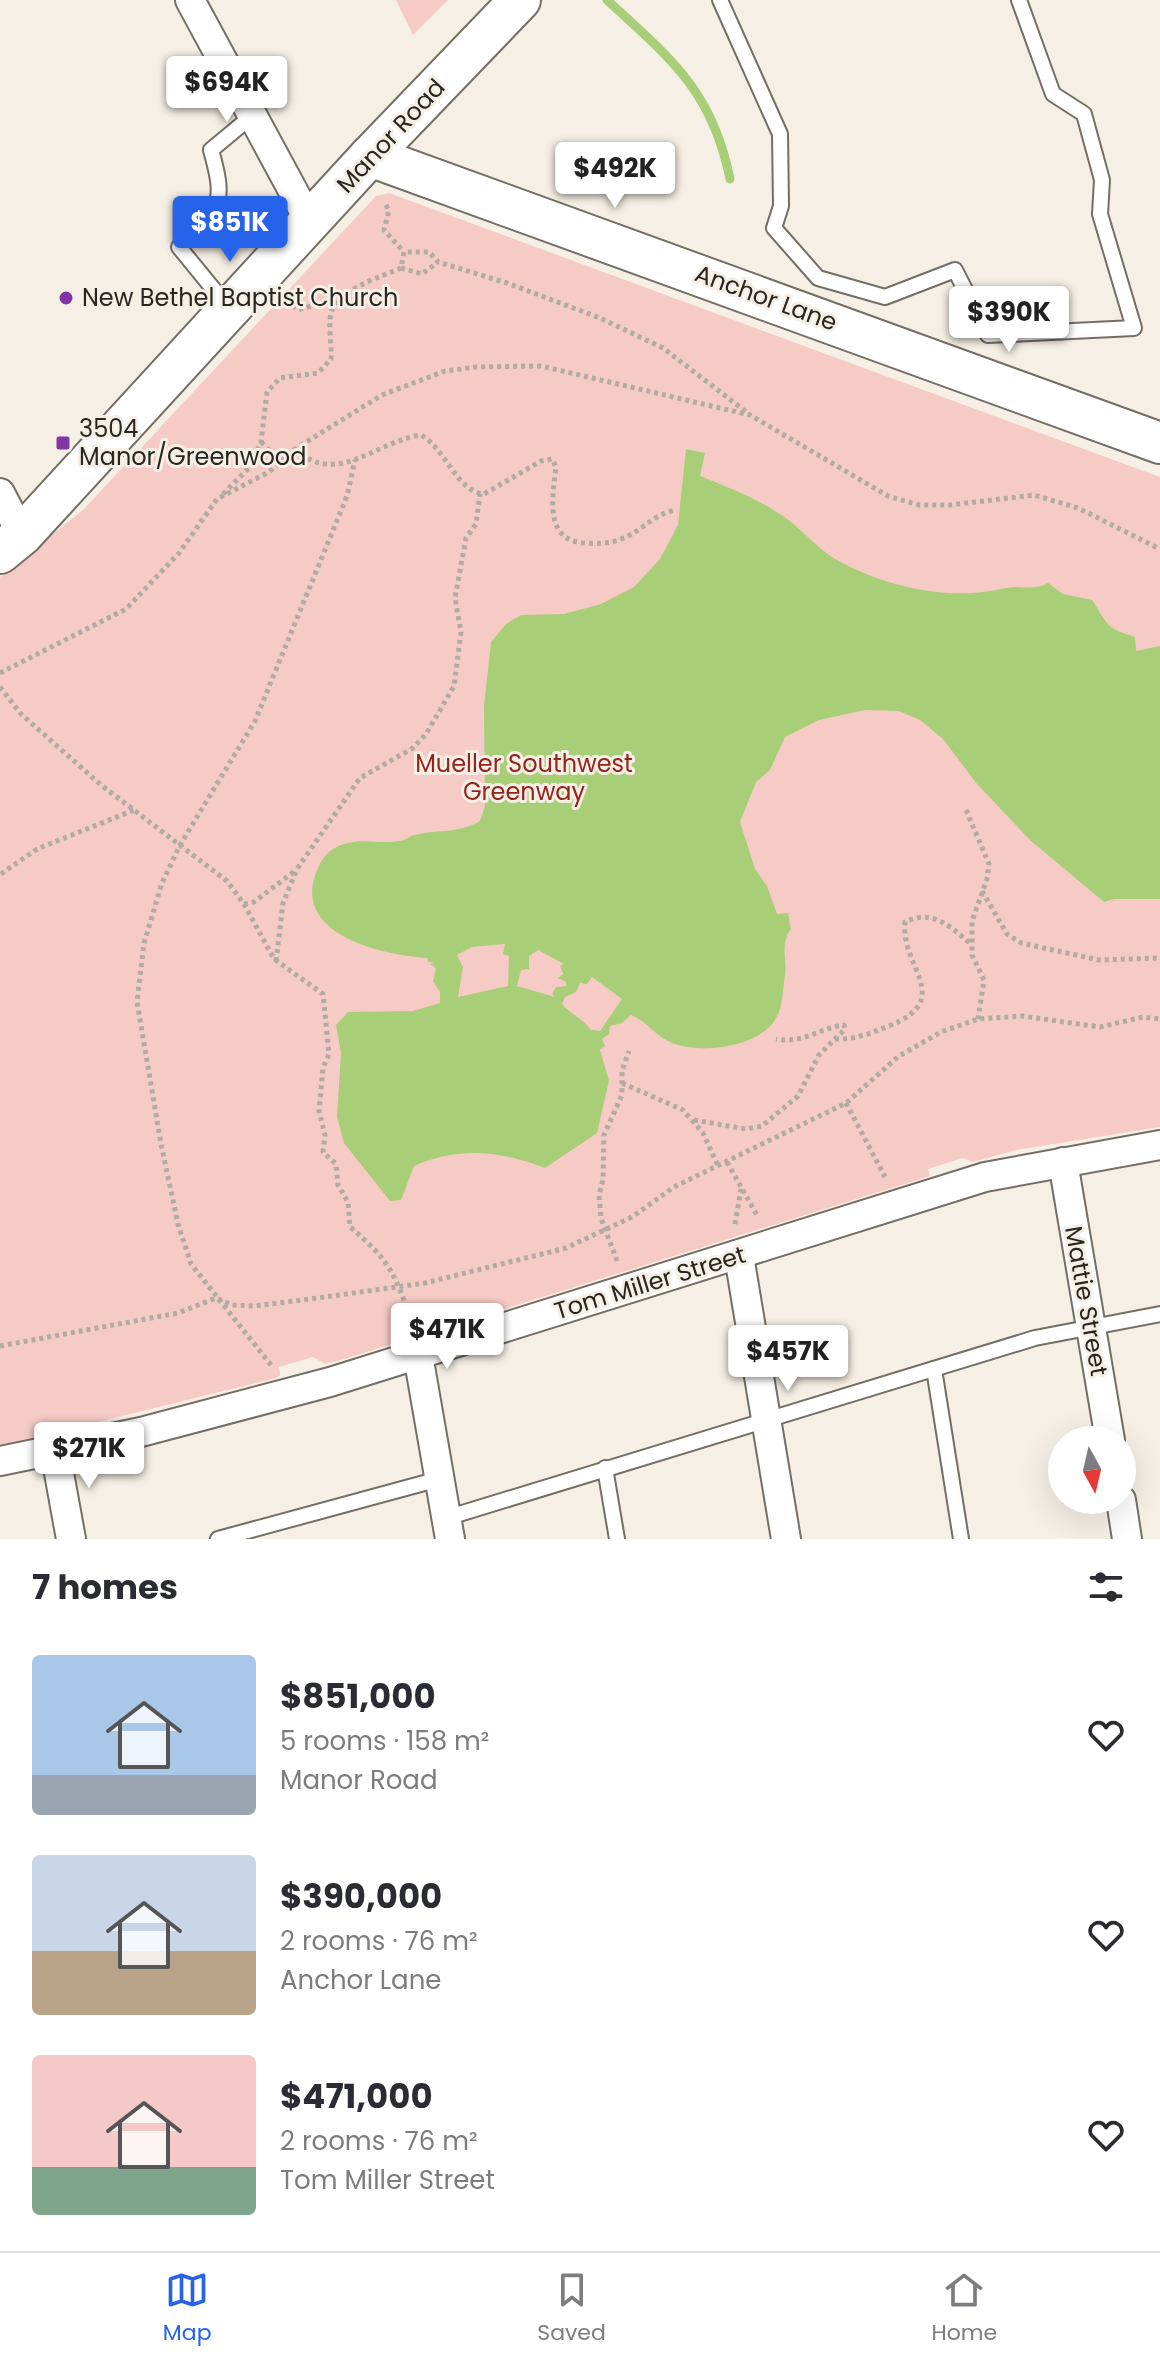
<!DOCTYPE html>
<html lang="en">
<head>
<meta charset="utf-8">
<style>
	:root { --surface:#fff; --page:#f2f2f3; --text:#2b2b33; --muted:#7c7c81; --line:#e1e1e2; --accent:#2563eb }
	body { margin:0; font-family:Poppins,sans-serif; background:var(--page); color:var(--text); height:100vh; display:flex; flex-direction:column; font-size:30px; white-space:nowrap }
	* { box-sizing:border-box; margin:0 }
	p { font-size:26px; color:var(--muted) }
	.icon { flex:none; width:44px; height:44px; fill:none; stroke:currentColor; stroke-width:2; stroke-linecap:round; stroke-linejoin:round }
	.map { position:relative; height:1539px; overflow:hidden }
	.side { display:flex; flex-direction:column; background:var(--surface); flex:1 }
	.side>* { flex:none }
	.needle { width:52px; rotate:172deg }
	.controls { position:absolute; left:1048px; top:1426px; display:grid; gap:16px }
	.controls a { display:grid; place-items:center; width:88px; height:88px; border-radius:50%; background:var(--surface); box-shadow:0 8px 32px #0002; font-size:40px }
	.price { position:absolute; translate:-50% -68px; padding:0 18px; border-radius:8px; background:#fff; color:#222; font-size:26px; line-height:52px; filter:drop-shadow(0 2px 4px #0008) }
	.price::after { content:''; position:absolute; left:50%; top:48px; width:24px; height:18px; margin-left:-12px; background:inherit; clip-path:polygon(0 0,100% 0,50% 100%) }
	.price.current { background:var(--accent); color:#fff }
	ul { padding:0; list-style:none }
	li { display:flex; align-items:center; gap:24px; height:200px; padding:0 32px }
	li span { display:grid; place-items:center; flex:none; width:224px; height:160px; border-radius:8px; color:#555 }
	li>.icon { margin-inline-start:auto }
	span .icon { width:96px; height:96px; fill:#fffc; stroke-width:1 }
	li b { font-size:34px }
	h2 { display:flex; justify-content:space-between; align-items:center; height:96px; padding:0 32px; font-size:34px }
	.dock { display:flex; justify-content:space-around; align-items:center; height:112px; border-top:2px solid var(--line); background:var(--surface); font-size:22px; color:var(--muted) }
	.dock a { display:grid; justify-items:center; gap:4px }
	.dock .current { color:var(--accent) }
	.map>svg:first-child { display:block }
</style>
</head>
<body>
<div class="map">
<svg width="1160" height="1539" viewBox="0 0 1160 1539">
	<rect width="100%" height="100%" fill="#f6efe5"/>
	<g fill="#f6cbc5">
		<polygon points="396,0 448,0 413,35"/>
		<polygon points="389,193 1160,477 1160,1127 1016,1150 973,1162 963,1158 928,1169 930,1176 344,1359 325,1364 313,1357 279,1367 280,1375 276,1378 0,1446 0,577 84,509 376,196"/>
	</g>
	<path fill="#a9ce78" fill-rule="evenodd" d="M 686,449 L 705,453 L 700,476 C 727,487 754,497 778,513 C 799,525 815,547 835,559 C 885,587 950,602 1006,588 C 1021,585 1034,591 1048,583 L 1063,594 L 1092,600 C 1108,624 1105,628 1135,637 L 1136,651 L 1160,646 L 1160,899 L 1114,899 L 1104,902 L 1031,841 L 977,784 L 943,739 L 920,720 L 899,711 L 865,710 L 819,720 L 785,737 L 770,770 L 756,782 L 740,822 L 755,869 L 767,886 L 777,914 L 788,913 L 791,929 C 780,943 787,960 785,976 C 782,990 784,1005 776,1018 C 760,1048 699,1055 670,1042 C 654,1035 647,1021 631,1015 L 622,1023 L 610,1026 L 609,1034 L 602,1039 L 605,1046 L 600,1050 L 609,1081 L 597,1133 L 545,1168 C 501,1151 459,1146 414,1166 L 401,1200 L 390,1201 L 344,1143 L 337,1117 L 341,1053 L 336,1025 L 348,1012 L 413,1011 L 440,1003 L 440,992 L 433,981 L 436,968 L 430,964 L 434,963 L 427,961 L 428,958 C 387,956 298,937 314,879 C 317,868 323,855 333,849 C 357,835 375,845 399,841 C 405,841 409,836 415,835 C 439,829 458,834 480,821 L 485,806 L 484,706 L 491,642 L 506,624 L 521,615 L 564,614 L 601,604 L 634,587 L 660,559 L 678,525 ZM 505,944 L 503,954 L 509,956 L 508,986 L 458,997 L 463,967 L 457,955 L 472,947 ZM 538,950 L 564,964 L 560,966 L 563,974 L 558,978 L 566,982 L 566,986 L 556,987 L 552,994 L 555,997 L 517,986 L 521,970 L 529,969 L 529,956 ZM 592,977 L 622,999 L 600,1031 L 591,1030 C 581,1017 573,1016 562,1004 L 565,997 L 576,992 L 580,983 L 587,984 Z"/>
	<g fill="none" stroke-linecap="round" stroke-linejoin="round">
		<path stroke="#a9ce78" stroke-width="9" d="M 607,0 C 671,59 712,90 730,179"/>
		<g stroke="#746e65" stroke-width="18">
			<g id="lane">
				<polyline points="720,0 780,134 781,206 774,228 818,278 885,297 955,270 988,335 1134,328 1100,214 1102,180 1084,114 1053,94 1019,0"/>
				<path d="M 228,307 L 179,247 C 219,206 227,207 211,150 L 252,116"/>
				<polyline points="934,1369 961,1539"/>
				<polyline points="605,1468 617,1539"/>
				<polyline points="446,1518 1035,1338 1160,1314"/>
				<polyline points="218,1539 439,1479"/>
			</g>
		</g>
		<g stroke="#746e65" stroke-width="32">
			<g id="street">
				<polyline points="190,0 311,224"/>
				<polyline points="0,493 22,535"/>
				<polyline points="1063,1162 1110,1440"/>
				<polyline points="739,1256 786,1539"/>
				<polyline points="418,1355 450,1539"/>
				<polyline points="55,1451 71,1539"/>
				<polyline points="0,1461 141,1432 330,1382 985,1177 1160,1145"/>
				<polyline points="1121,1500 1127,1539"/>
			</g>
		</g>
		<g stroke="#746e65" stroke-width="44">
			<g id="secondary">
				<polyline points="370,156 1160,443"/>
				<polyline points="0,553 22,535 370,156 520,0"/>
			</g>
		</g>
		<g stroke="#b1aba3" stroke-width="5" stroke-dasharray="4 4" stroke-linecap="butt">
			<polyline points="386,205 389,210 384,230 404,252"/>
			<polyline points="401,268 422,274 438,262"/>
			<polyline points="287,300 298,310 333,299 337,303"/>
			<polyline points="261,442 281,462"/>
			<path d="M 295,449 C 337,488 376,441 421,435 C 446,449 456,491 484,494 L 541,461 L 552,459 L 556,467 C 553,495 543,540 584,543 C 596,544 609,544 621,539 C 642,532 652,514 676,510"/>
			<path d="M 223,494 L 249,468 L 261,442 L 267,392 L 280,378 L 318,373 L 331,359 C 332,346 328,327 331,313 C 338,289 381,277 401,268 L 404,252 L 429,252 L 438,262 L 507,283 L 600,318 L 663,348 L 749,414"/>
			<polyline points="0,673 126,609 179,553 217,499 269,472 295,449 382,395 445,371 476,367 541,366 750,415 888,496 919,505 950,505 1034,495 1078,508 1160,549"/>
			<path d="M 0,687 L 21,714 L 101,785 L 227,881 L 244,904 L 274,959 L 323,994 L 329,1054 L 323,1068 L 319,1111 L 325,1135 L 323,1152 L 336,1164 L 338,1185 L 348,1202 L 350,1227 C 391,1261 395,1275 413,1325"/>
			<polyline points="966,810 989,864 987,879 972,921 972,955 984,980 978,1019"/>
			<polyline points="1,874 37,849 134,810"/>
			<polyline points="982,891 1007,934 1021,943 1099,960 1160,958"/>
			<polyline points="244,904 254,902 296,870"/>
			<polyline points="276,961 283,903 297,869 360,778 413,748 426,734 454,686 461,632 455,598 466,538 476,524 480,494"/>
			<path d="M 835,1039 C 854,1040 871,1033 889,1026 C 956,999 900,967 905,922 C 933,908 952,928 972,945"/>
			<polyline points="622,1083 683,1110 703,1133 718,1166"/>
			<polyline points="846,1103 885,1177"/>
			<path d="M 694,1120 L 746,1129 L 762,1126 L 798,1096 L 819,1055 L 845,1029 L 844,1025 C 819,1028 804,1044 776,1039"/>
			<polyline points="727,1162 758,1217"/>
			<polyline points="735,1224 741,1189"/>
			<polyline points="617,1261 601,1218 599,1195 603,1180 604,1135 622,1095 622,1071 629,1051"/>
			<polyline points="0,1346 178,1313 216,1298 232,1305 255,1306 325,1297 425,1283 566,1248 632,1217 674,1187 846,1103 899,1056 941,1032 978,1019 1022,1016 1100,1027 1143,1017 1160,1019"/>
			<polyline points="271,1365 191,1264 178,1224 161,1144 137,1002 144,943 162,883 180,845 255,721 347,496 355,460"/>
		</g>
		<use href="#lane" stroke="#fff" stroke-width="14"/>
		<use href="#street" stroke="#fff" stroke-width="28"/>
		<use href="#secondary" stroke="#fff" stroke-width="40"/>
	</g>
	<g fill="#8435a5" stroke="#f6efe5" stroke-width="3">
		<circle cx="66" cy="298" r="8"/>
		<rect x="55" y="435" width="16" height="16" rx="4"/>
	</g>
	<g text-anchor="middle" stroke-width="6" stroke-linejoin="round" paint-order="stroke">
		<g font-size="24" fill="#282522" stroke="#f6efe5">
			<text transform="translate(391 136) rotate(-47)" y="8">Manor Road</text>
			<text transform="translate(766 298) rotate(20)" y="8">Anchor Lane</text>
			<text transform="translate(650 1283) rotate(-17)" y="8">Tom Miller Street</text>
			<text transform="translate(1086 1301) rotate(80)" y="8">Mattie Street</text>
		</g>
		<g font-size="24" fill="#282522" stroke="#f6efe5" text-anchor="start">
			<text x="82" y="306">New Bethel Baptist Church</text>
			<text x="79" y="437">3504<tspan x="79" dy="28">Manor/Greenwood</tspan></text>
		</g>
		<g font-size="24" fill="#95241d" stroke="#f6efe5">
			<text x="524" y="772">Mueller Southwest<tspan x="524" dy="28">Greenway</tspan></text>
		</g>
	</g>
</svg>
<div class="controls">
<a><svg class="needle" viewBox="-14 -14 28 28"><path d="M0-13l5 13h-10z" fill="#e53935"/><path d="M0 13l5-13h-10z" fill="#7c7c81"/></svg></a>
</div>
<b class="price" style="left:227px;top:124px">$694K</b>
<b class="price" style="left:615px;top:210px">$492K</b>
<b class="price current" style="left:230px;top:264px">$851K</b>
<b class="price" style="left:1009px;top:354px">$390K</b>
<b class="price" style="left:447px;top:1371px">$471K</b>
<b class="price" style="left:788px;top:1393px">$457K</b>
<b class="price" style="left:89px;top:1490px">$271K</b>
</div>
<section class="side">
<h2>7 homes<svg class="icon" aria-label="filters" viewBox="0 0 24 24"><path d="M4 7h16M4 17h16"/><circle cx="9" cy="7" r="2"/><circle cx="15" cy="17" r="2"/></svg></h2>
<ul>
<li><span style="background:linear-gradient(#a9c7e8 75%,#9aa5b1 0)"><svg class="icon" aria-label="home" viewBox="0 0 24 24"><path d="M3 11l9-7 9 7M6 9v11h12V9"/></svg></span><div><b>$851,000</b><p>5 rooms · 158 m²</p><p>Manor Road</p></div><svg class="icon" aria-label="heart" viewBox="0 0 24 24"><path d="M12 20l-8-8c-3-5 5-10 8-4 3-6 11-1 8 4z"/></svg></li>
<li><span style="background:linear-gradient(#c9d6e8 60%,#b9a48a 0)"><svg class="icon" aria-label="home" viewBox="0 0 24 24"><path d="M3 11l9-7 9 7M6 9v11h12V9"/></svg></span><div><b>$390,000</b><p>2 rooms · 76 m²</p><p>Anchor Lane</p></div><svg class="icon" aria-label="heart" viewBox="0 0 24 24"><path d="M12 20l-8-8c-3-5 5-10 8-4 3-6 11-1 8 4z"/></svg></li>
<li><span style="background:linear-gradient(#f6c9c9 70%,#7fa58c 0)"><svg class="icon" aria-label="home" viewBox="0 0 24 24"><path d="M3 11l9-7 9 7M6 9v11h12V9"/></svg></span><div><b>$471,000</b><p>2 rooms · 76 m²</p><p>Tom Miller Street</p></div><svg class="icon" aria-label="heart" viewBox="0 0 24 24"><path d="M12 20l-8-8c-3-5 5-10 8-4 3-6 11-1 8 4z"/></svg></li>
</ul>
</section>
<nav class="dock">
<a class="current"><svg class="icon" aria-label="map" viewBox="0 0 24 24"><path d="M3 6l6-2 6 2 6-2v14l-6 2-6-2-6 2zM9 4v14M15 6v14"/></svg>Map</a>
<a><svg class="icon" aria-label="saved" viewBox="0 0 24 24"><path d="M7 4h10v16l-5-4-5 4z"/></svg>Saved</a>
<a><svg class="icon" aria-label="home" viewBox="0 0 24 24"><path d="M3 11l9-7 9 7M6 9v11h12V9"/></svg>Home</a>
</nav>
</body>
</html>
